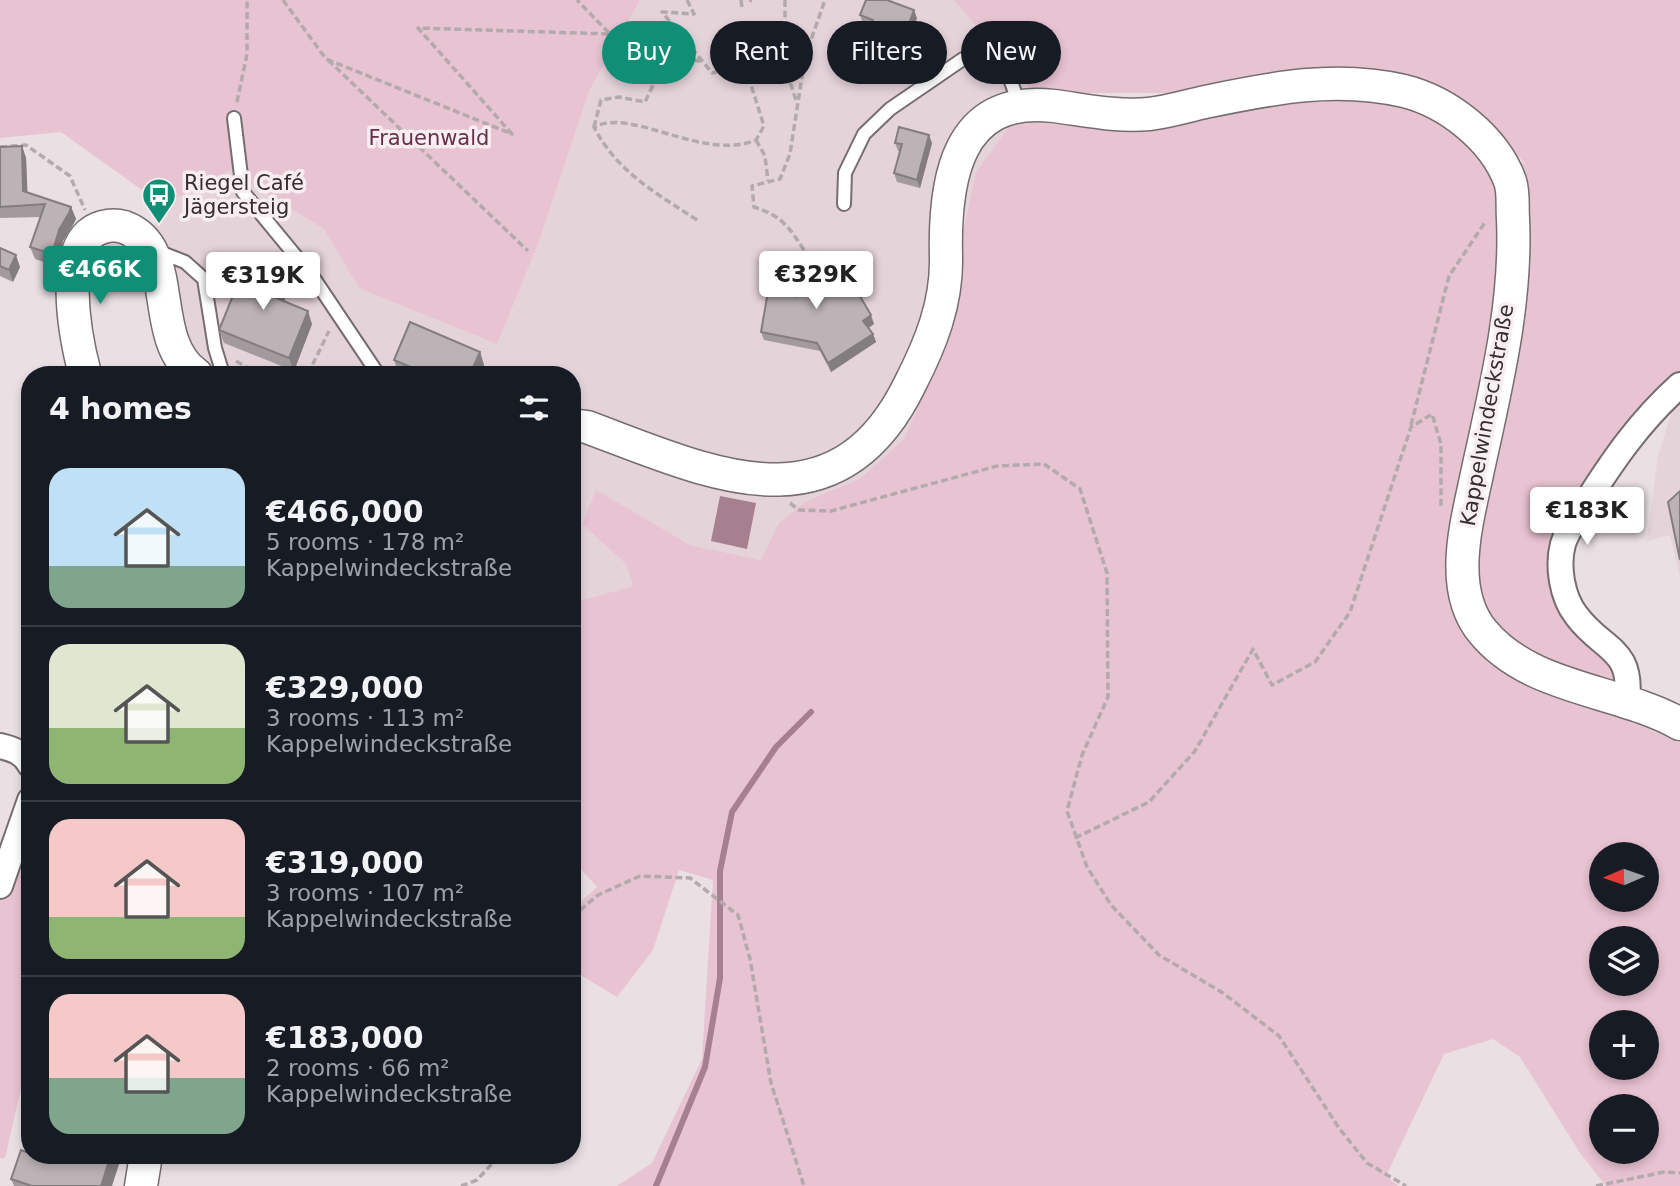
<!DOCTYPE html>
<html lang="en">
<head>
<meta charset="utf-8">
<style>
	:root { --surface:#171b24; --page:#242831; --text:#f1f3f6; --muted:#9ea1a6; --line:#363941; --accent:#108f76 }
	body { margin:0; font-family:"DejaVu Sans",sans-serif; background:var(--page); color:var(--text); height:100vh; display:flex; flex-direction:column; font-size:26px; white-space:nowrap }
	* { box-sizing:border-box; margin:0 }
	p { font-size:23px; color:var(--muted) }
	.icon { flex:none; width:38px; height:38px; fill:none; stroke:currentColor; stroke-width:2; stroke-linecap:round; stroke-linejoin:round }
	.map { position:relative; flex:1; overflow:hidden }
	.sheet { position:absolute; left:21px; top:366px; width:560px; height:798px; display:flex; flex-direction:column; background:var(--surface); border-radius:28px; box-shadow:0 4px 10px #0003 }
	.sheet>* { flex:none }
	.banner { position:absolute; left:602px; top:21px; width:665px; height:63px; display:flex; gap:14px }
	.needle { width:46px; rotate:268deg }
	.controls { position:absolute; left:1589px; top:842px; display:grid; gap:14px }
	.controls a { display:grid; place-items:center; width:70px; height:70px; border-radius:50%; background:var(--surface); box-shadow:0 4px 10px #0003; font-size:35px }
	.price { position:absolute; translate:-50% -60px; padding:0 16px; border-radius:7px; background:#fff; color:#222; font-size:23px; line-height:46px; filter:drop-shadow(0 2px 4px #0008) }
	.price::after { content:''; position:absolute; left:50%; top:42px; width:21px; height:16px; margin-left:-10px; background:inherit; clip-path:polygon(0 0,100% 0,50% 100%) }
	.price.selected { background:var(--accent); color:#fff }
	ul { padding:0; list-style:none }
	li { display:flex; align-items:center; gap:21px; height:175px; padding:0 28px }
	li+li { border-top:2px solid var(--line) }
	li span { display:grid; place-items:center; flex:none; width:196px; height:140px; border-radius:21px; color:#555 }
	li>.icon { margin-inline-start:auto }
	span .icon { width:84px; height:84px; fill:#fffc; stroke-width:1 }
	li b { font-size:30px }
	h2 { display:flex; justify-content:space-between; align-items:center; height:84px; padding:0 28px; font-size:30px }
	.pill { padding:0 24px; border-radius:32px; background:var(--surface); box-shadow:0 4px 10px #0003; font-size:24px; line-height:63px }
	.pill.selected { background:var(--accent); color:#fff }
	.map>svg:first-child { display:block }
</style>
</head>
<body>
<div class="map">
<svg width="1680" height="1186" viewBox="0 0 1680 1186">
	<rect width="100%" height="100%" fill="#eae0e4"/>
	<g fill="#e5d3da">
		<polygon points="640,0 954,0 1033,93 976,172 932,374 904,439 861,478 805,502 778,524 761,560 690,545 596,491 582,524 626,564 633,586 572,603 572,374 177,374 145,245 163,205 230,171 324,229 359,288 497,343 538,244 589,91"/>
		<polygon points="1680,394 1680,578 1670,535 1647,541 1658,456 1676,397"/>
	</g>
	<g fill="#e8c3d1" fill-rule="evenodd">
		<polygon points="0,0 640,0 589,91 538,244 497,344 359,288 324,229 230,171 163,205 61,132 0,138"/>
		<path d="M 954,0 L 1680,0 L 1680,378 L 1554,571 C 1585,617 1625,660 1624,718 L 1680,743 L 1680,1186 L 1606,1186 L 1580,1153 L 1520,1057 L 1493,1039 L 1444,1054 L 1386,1176 L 1398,1186 L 617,1186 L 652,1163 L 702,1059 L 713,880 L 679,870 L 653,950 L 617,997 L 572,970 L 572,909 L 597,887 L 572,859 L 572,603 L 633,586 L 626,564 L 582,524 L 596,490 L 690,545 L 761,560 L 778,524 L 805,502 L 861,478 L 904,439 L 932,374 L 976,172 L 1013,121 L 1105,126 L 1302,92 L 1368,97 L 1432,114 L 1525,164 L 1483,116 L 1387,77 L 1186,93 L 1033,93 ZM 1601,854 L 1647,854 L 1647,900 L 1601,900 ZM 1601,938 L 1647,938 L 1647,984 L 1601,984 ZM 1601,1022 L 1647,1022 L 1647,1068 L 1601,1068 ZM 1601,1106 L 1647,1106 L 1647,1152 L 1601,1152 Z"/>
		<polygon points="30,783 30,982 24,996 26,1066 5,1158 0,1158 0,893"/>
	</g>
	<polygon fill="#a7808f" points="720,496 756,503 747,549 711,541"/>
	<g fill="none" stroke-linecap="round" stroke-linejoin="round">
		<polyline stroke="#a7808f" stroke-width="6" points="656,1186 705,1067 720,978 720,871 732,812 776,747 811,712"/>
		<g stroke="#756d70" stroke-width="16">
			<g id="service">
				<polyline points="234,118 243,192 313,277 378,374"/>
				<polyline points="844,204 845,173 864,134 890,109 963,59 991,57 1009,76 1019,104"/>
				<polyline points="157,251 185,262 204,279 215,348 223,374"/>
			</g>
		</g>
		<g stroke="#756d70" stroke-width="28">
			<g id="minor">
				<path d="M 1627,700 C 1633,647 1602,651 1576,615 C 1562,597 1557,566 1563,544 C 1567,531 1577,517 1584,506 C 1613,460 1639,422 1680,385"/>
				<path d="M 0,746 C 13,749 24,753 30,765"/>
				<polyline points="0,886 30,800"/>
			</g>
		</g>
		<g stroke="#756d70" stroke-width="35">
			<g id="tertiary">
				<path d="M 85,374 C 76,340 55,240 103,227 C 110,225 117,225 124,227 C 182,248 146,339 196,374"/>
				<path d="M 572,425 L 587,427 C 708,472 836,536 910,384 C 931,343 947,303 946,257 C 944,181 956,94 1054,106 C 1085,110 1117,117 1149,114 C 1168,112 1187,106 1205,102 C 1272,88 1336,75 1404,91 C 1448,102 1494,138 1510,181 C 1514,192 1512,207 1513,219 C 1517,304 1495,391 1477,474 C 1467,522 1447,589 1483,632 C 1531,690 1618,689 1680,724"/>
				<polyline points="141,1186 146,1155"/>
			</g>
		</g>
		<g stroke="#b2aaad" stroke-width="3.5" stroke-dasharray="7 3.5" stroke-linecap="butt">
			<polyline points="283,0 326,59 512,134 418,28 610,34 577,0"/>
			<polyline points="687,0 694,14 662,12 712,73 729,69 738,59"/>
			<polyline points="741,0 742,8"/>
			<polyline points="785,0 785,67 796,100"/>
			<polyline points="750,2 751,0"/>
			<polyline points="328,60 528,251"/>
			<polyline points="237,102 247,54 247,0"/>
			<polyline points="594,127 601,100 619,97 645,102 655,81 646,58 702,61"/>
			<polyline points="756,140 765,156 768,181"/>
			<polyline points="0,147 26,145 70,176 85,210"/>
			<path d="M 697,220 C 656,193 617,172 594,127 C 632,107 703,162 756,140 L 764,126 L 744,63"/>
			<path d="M 804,250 C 788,226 782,216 754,207 L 752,186 L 780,179 L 790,154 L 805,57 L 825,0"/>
			<polyline points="236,361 258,374"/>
			<polyline points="314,369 330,374"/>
			<polyline points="308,374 329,331"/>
			<polyline points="1411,425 1449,276 1486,221"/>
			<polyline points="790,503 799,510 831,511 997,466 1044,464 1080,489 1107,573 1108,697 1082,755 1067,811 1087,867 1111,905 1159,955 1223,993 1279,1036 1339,1128 1367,1163 1406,1186"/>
			<polyline points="1075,838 1149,802 1195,751 1253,649 1272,685 1315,662 1350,612 1411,427 1432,414 1441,444 1441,509"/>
			<polyline points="572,917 598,895 640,876 690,878 738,915 750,959 771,1083 804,1186"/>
			<polyline points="461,1186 477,1180 500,1155"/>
			<polyline points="1596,1186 1664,1172 1680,1173"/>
		</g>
		<use href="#service" stroke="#fff" stroke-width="12"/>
		<use href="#minor" stroke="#fff" stroke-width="24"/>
		<use href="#tertiary" stroke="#fff" stroke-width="32"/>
	</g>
	<g fill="#a29a9d">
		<polygon points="860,15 917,18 894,79 862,67 859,59 871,26 863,24"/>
		<polygon points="895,143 932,143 920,188 897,182 894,173 900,152 898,151"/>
		<polygon points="22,146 26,158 27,192 71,207 76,219 73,225 63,241 56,266 35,259 30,247 41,217 0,218 0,147"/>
		<polygon points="0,248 20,267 13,282 0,276"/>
		<polygon points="802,268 805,276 802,293 874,324 869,328 873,334 876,342 831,372 820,351 764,340 761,332"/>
		<polygon points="285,276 289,289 284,301 312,324 294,371 224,343 219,330"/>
		<polygon points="480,352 484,365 480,374 403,374 398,373 394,360"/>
		<polygon points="11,1179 112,1186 14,1186"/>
	</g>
	<g fill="#847d7f">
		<polygon points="914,10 917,18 894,79 891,71"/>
		<polygon points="929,135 932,143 920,188 917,180"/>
		<polygon points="22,146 26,158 28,203 23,191"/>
		<polygon points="71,207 76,219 73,225 63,241 56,266 52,254 59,230"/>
		<polygon points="16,255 20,267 13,282 9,270"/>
		<polygon points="802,268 805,276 800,305 797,296"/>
		<polygon points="285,276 289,289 280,311 276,298"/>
		<polygon points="308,311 312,324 294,371 289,358"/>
		<polygon points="871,315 874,324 866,329 863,321"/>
		<polygon points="873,334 876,342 831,372 828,363"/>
		<polygon points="480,352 484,365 480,374 470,374"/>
		<polygon points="576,466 579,475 575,507 572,500 572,494"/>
		<polygon points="111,1155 122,1155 112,1186 101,1186"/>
	</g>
	<g fill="#bcb3b6" stroke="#847d7f" stroke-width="2">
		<polygon points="866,0 887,0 914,10 891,71 859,59 873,20 860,15"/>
		<polygon points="899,127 929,135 917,180 894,173 902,144 895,143"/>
		<polygon points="22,146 23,191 71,207 69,213 59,230 52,254 30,247 45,204 0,207 0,147"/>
		<polygon points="0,248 16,255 9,270 0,266"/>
		<polygon points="247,261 285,276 276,298 308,311 289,358 219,330"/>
		<polygon points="773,262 802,268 797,296 844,269 871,315 863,321 873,334 828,363 817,343 761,332"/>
		<polygon points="410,322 480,352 470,374 427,374 394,360"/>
		<polygon points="572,466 576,466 572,494"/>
		<polygon points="1680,491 1680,560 1668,502"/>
		<polygon points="21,1150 29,1153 30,1151 30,1155 111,1155 101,1186 32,1186 11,1179"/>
	</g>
	<defs>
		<g id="bus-pin" transform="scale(1.75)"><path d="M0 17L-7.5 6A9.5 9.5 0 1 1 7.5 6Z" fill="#108f76" stroke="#f8eef1"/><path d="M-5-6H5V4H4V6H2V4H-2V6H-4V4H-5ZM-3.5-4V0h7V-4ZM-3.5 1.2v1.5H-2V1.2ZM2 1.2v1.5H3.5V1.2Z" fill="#fff"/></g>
	</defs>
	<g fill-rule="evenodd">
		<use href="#bus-pin" x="159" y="195"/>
	</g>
	<g text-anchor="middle" stroke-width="7" stroke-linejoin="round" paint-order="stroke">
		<g font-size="21" fill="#663048" stroke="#f8eef1">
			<text x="429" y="145">Frauenwald</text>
		</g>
		<g font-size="21" fill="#332f30" stroke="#f8eef1" text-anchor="start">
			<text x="184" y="190">Riegel Café<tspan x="184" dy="24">Jägersteig</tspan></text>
		</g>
		<g font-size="21" fill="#332f30" stroke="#f8eef1">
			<text transform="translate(1487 415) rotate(-80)" y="7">Kappelwindeckstraße</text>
		</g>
	</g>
</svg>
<div class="controls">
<a><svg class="needle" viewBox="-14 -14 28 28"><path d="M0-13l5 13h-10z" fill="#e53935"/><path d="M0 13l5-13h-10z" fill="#9ea1a6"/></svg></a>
<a><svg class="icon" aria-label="layers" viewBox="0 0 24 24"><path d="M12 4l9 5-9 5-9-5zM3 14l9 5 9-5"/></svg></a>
<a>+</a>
<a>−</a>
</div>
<b class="price selected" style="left:100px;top:306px">€466K</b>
<b class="price" style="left:816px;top:311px">€329K</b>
<b class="price" style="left:263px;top:312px">€319K</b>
<b class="price" style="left:1587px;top:547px">€183K</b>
<div class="banner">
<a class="pill selected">Buy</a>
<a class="pill">Rent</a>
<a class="pill">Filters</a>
<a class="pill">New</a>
</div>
<section class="sheet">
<h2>4 homes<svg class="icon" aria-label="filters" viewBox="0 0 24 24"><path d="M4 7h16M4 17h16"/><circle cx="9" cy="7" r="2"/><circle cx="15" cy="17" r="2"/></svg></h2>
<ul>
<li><span style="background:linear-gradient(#bfe0f5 70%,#7fa58c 0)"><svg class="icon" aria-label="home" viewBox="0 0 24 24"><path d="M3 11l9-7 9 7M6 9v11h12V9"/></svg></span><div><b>€466,000</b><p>5 rooms · 178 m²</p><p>Kappelwindeckstraße</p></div></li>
<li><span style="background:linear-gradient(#dfe7d0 60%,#8fb573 0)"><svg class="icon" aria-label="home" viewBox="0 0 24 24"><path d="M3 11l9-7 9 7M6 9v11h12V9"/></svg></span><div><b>€329,000</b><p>3 rooms · 113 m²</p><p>Kappelwindeckstraße</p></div></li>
<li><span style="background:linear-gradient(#f6c9c9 70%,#8fb573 0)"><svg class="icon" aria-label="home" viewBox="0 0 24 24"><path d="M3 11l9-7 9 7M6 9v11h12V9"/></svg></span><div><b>€319,000</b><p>3 rooms · 107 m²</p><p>Kappelwindeckstraße</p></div></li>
<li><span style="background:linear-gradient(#f6c9c9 60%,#7fa58c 0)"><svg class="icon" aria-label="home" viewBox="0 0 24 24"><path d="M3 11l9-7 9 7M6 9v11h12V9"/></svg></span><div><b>€183,000</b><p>2 rooms · 66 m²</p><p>Kappelwindeckstraße</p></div></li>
</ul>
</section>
</div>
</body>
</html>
